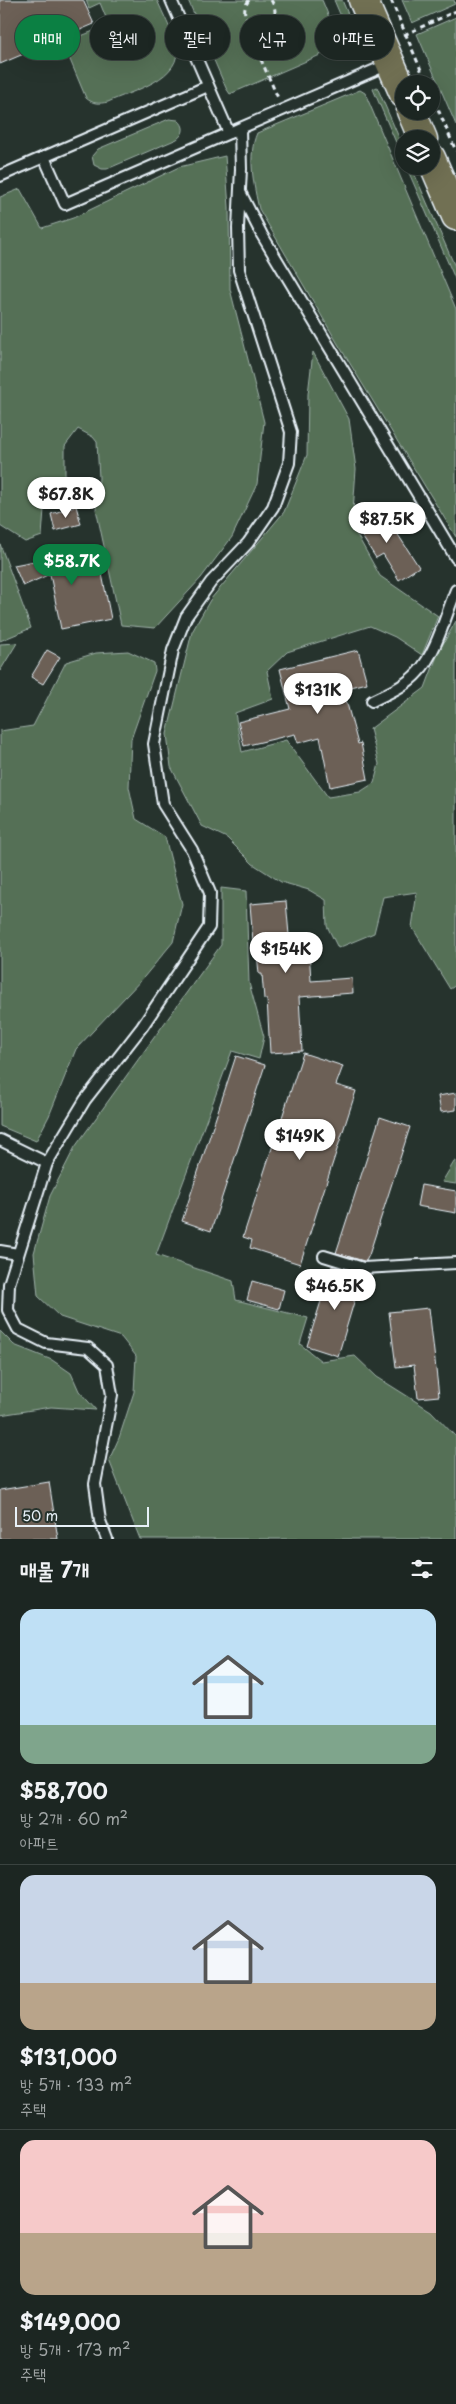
<!DOCTYPE html>
<html lang="ko">
<head>
<meta charset="utf-8">
<style>
	:root { --surface:#1c2622; --page:#29322f; --text:#f1f3f6; --muted:#a0a5a5; --line:#3a4340; --accent:#0b8043 }
	body { margin:0; font-family:"Playpen Sans","Poor Story",sans-serif; background:var(--page); color:var(--text); height:100vh; display:flex; flex-direction:column; font-size:19px; white-space:nowrap }
	* { box-sizing:border-box; margin:0 }
	p { font-size:16px; color:var(--muted) }
	.icon { flex:none; width:28px; height:28px; fill:none; stroke:currentColor; stroke-width:2; stroke-linecap:round; stroke-linejoin:round }
	.map { position:relative; height:1539px; overflow:hidden }
	.panel { display:flex; flex-direction:column; background:var(--surface); flex:1 }
	.panel>* { flex:none }
	.banner { position:absolute; left:15px; top:15px; width:426px; height:45px; display:flex; gap:10px }
	.tools { position:absolute; left:395px; top:75px; display:grid; gap:10px }
	.tools a { display:grid; place-items:center; width:45px; height:45px; border-radius:50%; background:var(--surface); box-shadow:0 5px 20px #0002,0 0 0 1px var(--line); font-size:25px }
	.scale { position:absolute; left:15px; bottom:12px; width:134px; box-sizing:border-box; padding-left:5px; border:2px solid #e8f1f8; border-top:0; font-size:14px; line-height:18px; white-space:nowrap; color:#e8f1f8; -webkit-text-stroke:4px #26332d; paint-order:stroke }
	.price { position:absolute; translate:-50% -42px; padding:0 11px; border-radius:18px; background:#fff; color:#222; font-size:16px; line-height:32px; filter:drop-shadow(0 1px 2px #0008) }
	.price::after { content:''; position:absolute; left:50%; top:30px; width:15px; height:11px; margin-left:-8px; background:inherit; clip-path:polygon(0 0,100% 0,50% 100%) }
	.price.active { background:var(--accent); color:#fff }
	ul { padding:0; list-style:none }
	li { display:grid; align-content:center; gap:10px; height:265px; padding:0 20px }
	li+li { border-top:1px solid var(--line) }
	li span { display:grid; place-items:center; height:155px; border-radius:15px; color:#555 }
	li>.icon { margin-inline-start:auto }
	span .icon { width:90px; height:90px; fill:#fffc; stroke-width:1 }
	li b { font-size:21px }
	h2 { display:flex; justify-content:space-between; align-items:center; height:60px; padding:0 20px; font-size:21px }
	.chip { padding:0 18px; border-radius:22px; background:var(--surface); box-shadow:0 5px 20px #0002,0 0 0 1px var(--line); font-size:18px; line-height:45px }
	.chip.active { background:var(--accent); color:#fff }
	.map>svg:first-child { display:block }
</style>
</head>
<body>
<div class="map">
<svg width="456" height="1539" viewBox="0 0 456 1539">
	<rect width="100%" height="100%" fill="#26332d"/>
	<filter id="ink" filterUnits="userSpaceOnUse"><feTurbulence type="fractalNoise" baseFrequency=".02" numOctaves="2"/><feDisplacementMap in="SourceGraphic" scale="10" xChannelSelector="R" yChannelSelector="G"/><feConvolveMatrix kernelMatrix="1 2 1 2 8 2 1 2 1" color-interpolation-filters="sRGB"/></filter>
	<g filter="url(#ink)">
		<g fill="#557057" stroke="#9eb0a8">
			<path d="M 86,0 L 157,0 C 163,14 171,29 176,44 C 185,79 131,91 108,102 C 98,104 93,104 86,98 L 63,43 L 109,25 L 100,3 L 89,8 Z"/>
			<polygon points="188,0 322,0 341,46 230,94 226,88"/>
			<polygon points="334,0 342,0 354,28 355,42 349,35"/>
			<polygon points="402,0 454,0 455,4 412,23"/>
			<polygon points="456,17 456,125 417,34"/>
			<polygon points="377,87 404,149 404,161 373,89"/>
			<path d="M 360,90 L 365,93 L 456,309 L 456,537 L 338,344 L 259,209 C 254,186 247,156 257,133 Z"/>
			<path d="M 169,119 L 178,120 C 185,126 185,133 177,139 L 107,169 L 102,169 L 94,165 L 92,156 L 98,149 Z"/>
			<polygon points="225,156 229,207 230,289 264,422 257,484 232,537 201,578 155,628 121,625 96,509 99,478 97,442 93,437 78,429 65,446 65,497 44,509 42,536 25,542 0,526 0,197 20,189 42,228 73,218 179,167"/>
			<polygon points="406,166 411,166 456,269 456,281"/>
			<polygon points="313,352 349,419 356,469 352,526 380,576 438,616 422,655 395,637 370,626 287,652 267,671 273,699 235,713 242,752 286,740 328,797 360,792 374,783 379,764 370,729 425,688 439,651 456,621 456,985 450,989 412,927 417,892 383,897 374,933 338,948 327,926 326,900 309,890 281,882 253,864 227,838 202,826 171,767 167,734 192,632 210,600 284,512 307,455 308,394"/>
			<polygon points="0,544 31,628 0,641"/>
			<polygon points="17,643 0,671 0,644"/>
			<polygon points="128,651 154,663 155,671 131,739 129,787 136,819 165,837 182,904 173,942 144,977 76,1049 49,1116 36,1141 0,1126 0,731 33,726 66,662 96,653"/>
			<polygon points="221,888 246,891 249,983 264,1037 259,1059 232,1051 156,1255 233,1281 236,1300 308,1318 300,1344 321,1361 355,1356 377,1377 431,1411 456,1437 456,1539 140,1539 109,1460 119,1438 134,1392 136,1356 121,1337 60,1317 38,1296 34,1253 50,1196 75,1147 221,945"/>
			<polygon points="456,1161 456,1184 442,1182 454,1162"/>
			<polygon points="0,1331 14,1345 52,1360 71,1373 79,1391 96,1410 51,1407 0,1415"/>
		</g>
		<g fill="#6c6057" stroke="#e8f1f8">
			<polygon points="0,0 83,0 94,24 0,64"/>
			<polygon points="76,506 81,524 55,531 51,514"/>
			<polygon points="382,510 419,567 399,580 383,554 376,558 356,527"/>
			<polygon points="97,549 111,619 61,629 50,574 23,586 14,565"/>
			<polygon points="47,650 60,657 43,684 31,677"/>
			<polygon points="358,650 367,683 343,689 358,744 361,743 368,779 330,787 320,737 298,743 295,734 244,746 238,722 290,709 280,669"/>
			<polygon points="286,901 289,935 308,934 311,981 352,978 353,993 299,997 302,1051 270,1053 267,999 264,999 262,974 259,974 257,953 254,954 250,904"/>
			<polygon points="303,1053 343,1066 336,1085 356,1091 300,1264 250,1248 252,1240 243,1237"/>
			<polygon points="236,1056 265,1065 211,1231 182,1221"/>
			<polygon points="456,1093 456,1110 441,1112 438,1096"/>
			<polygon points="380,1117 410,1127 369,1255 366,1261 364,1261 336,1253"/>
			<polygon points="421,1185 456,1191 456,1213 417,1206"/>
			<polygon points="332,1266 362,1275 338,1356 307,1346"/>
			<polygon points="252,1281 284,1290 279,1309 247,1300"/>
			<polygon points="429,1308 439,1396 418,1398 414,1365 396,1367 389,1312"/>
			<polygon points="49,1482 58,1539 0,1539 0,1490"/>
		</g>
		<g fill="none" stroke-linecap="round" stroke-linejoin="round">
			<g stroke="#e8f1f8" stroke-width="14">
				<g id="lane">
					<polyline points="171,0 229,133 389,64"/>
					<polyline points="44,157 65,204 229,133"/>
					<polyline points="0,176 208,86"/>
					<polyline points="240,192 262,235 456,558"/>
					<path d="M 372,701 C 388,693 406,686 418,672 C 436,654 446,614 456,590"/>
					<polyline points="0,1140 47,1163"/>
					<polyline points="0,1251 18,1254"/>
					<polyline points="324,1256 363,1268 456,1263"/>
					<polyline points="107,1539 100,1521 95,1484 112,1395 107,1365 88,1348 46,1343 18,1329 8,1310 9,1284 47,1163 85,1100 142,1027 209,927 210,893 192,850 163,804 154,744 173,650 186,617 211,582 248,543 273,507 289,463 291,432 239,270 238,228 241,169 240,129"/>
				</g>
			</g>
			<g stroke="#e8f1f8" stroke-width="31">
				<g id="primary">
					<polyline points="363,0 404,94"/>
					<polyline points="411,111 423,139"/>
					<polyline points="431,158 456,216"/>
				</g>
			</g>
			<g stroke="#e8f1f8" stroke-width="3" stroke-dasharray="5 4" stroke-linecap="butt">
				<path d="M 249,0 C 228,30 291,33 271,0"/>
				<polyline points="391,0 427,84"/>
				<polyline points="255,24 258,53 278,98"/>
				<polyline points="404,35 456,11"/>
				<polyline points="431,93 456,151"/>
			</g>
			<use href="#lane" stroke="#26332d" stroke-width="10"/>
			<use href="#primary" stroke="#716f52" stroke-width="28"/>
		</g>
	</g>
</svg>
<div class="tools">
<a><svg class="icon" aria-label="locate" viewBox="0 0 24 24"><circle cx="12" cy="12" r="6"/><path d="M12 2v4M12 18v4M2 12h4M18 12h4"/></svg></a>
<a><svg class="icon" aria-label="layers" viewBox="0 0 24 24"><path d="M12 4l9 5-9 5-9-5zM3 14l9 5 9-5"/></svg></a>
</div>
<div class="scale">50 m</div>
<b class="price" style="left:66px;top:519px">$67.8K</b>
<b class="price" style="left:387px;top:544px">$87.5K</b>
<b class="price active" style="left:72px;top:586px">$58.7K</b>
<b class="price" style="left:318px;top:715px">$131K</b>
<b class="price" style="left:286px;top:974px">$154K</b>
<b class="price" style="left:300px;top:1161px">$149K</b>
<b class="price" style="left:335px;top:1311px">$46.5K</b>
<div class="banner">
<a class="chip active">매매</a>
<a class="chip">월세</a>
<a class="chip">필터</a>
<a class="chip">신규</a>
<a class="chip">아파트</a>
</div>
</div>
<section class="panel">
<h2>매물 7개<svg class="icon" aria-label="filters" viewBox="0 0 24 24"><path d="M4 7h16M4 17h16"/><circle cx="9" cy="7" r="2"/><circle cx="15" cy="17" r="2"/></svg></h2>
<ul>
<li><span style="background:linear-gradient(#bfe0f5 75%,#7fa58c 0)"><svg class="icon" aria-label="home" viewBox="0 0 24 24"><path d="M3 11l9-7 9 7M6 9v11h12V9"/></svg></span><div><b>$58,700</b><p>방 2개 · 60 m²</p><p>아파트</p></div></li>
<li><span style="background:linear-gradient(#c9d6e8 70%,#b9a48a 0)"><svg class="icon" aria-label="home" viewBox="0 0 24 24"><path d="M3 11l9-7 9 7M6 9v11h12V9"/></svg></span><div><b>$131,000</b><p>방 5개 · 133 m²</p><p>주택</p></div></li>
<li><span style="background:linear-gradient(#f6c9c9 60%,#b9a48a 0)"><svg class="icon" aria-label="home" viewBox="0 0 24 24"><path d="M3 11l9-7 9 7M6 9v11h12V9"/></svg></span><div><b>$149,000</b><p>방 5개 · 173 m²</p><p>주택</p></div></li>
</ul>
</section>
</body>
</html>
